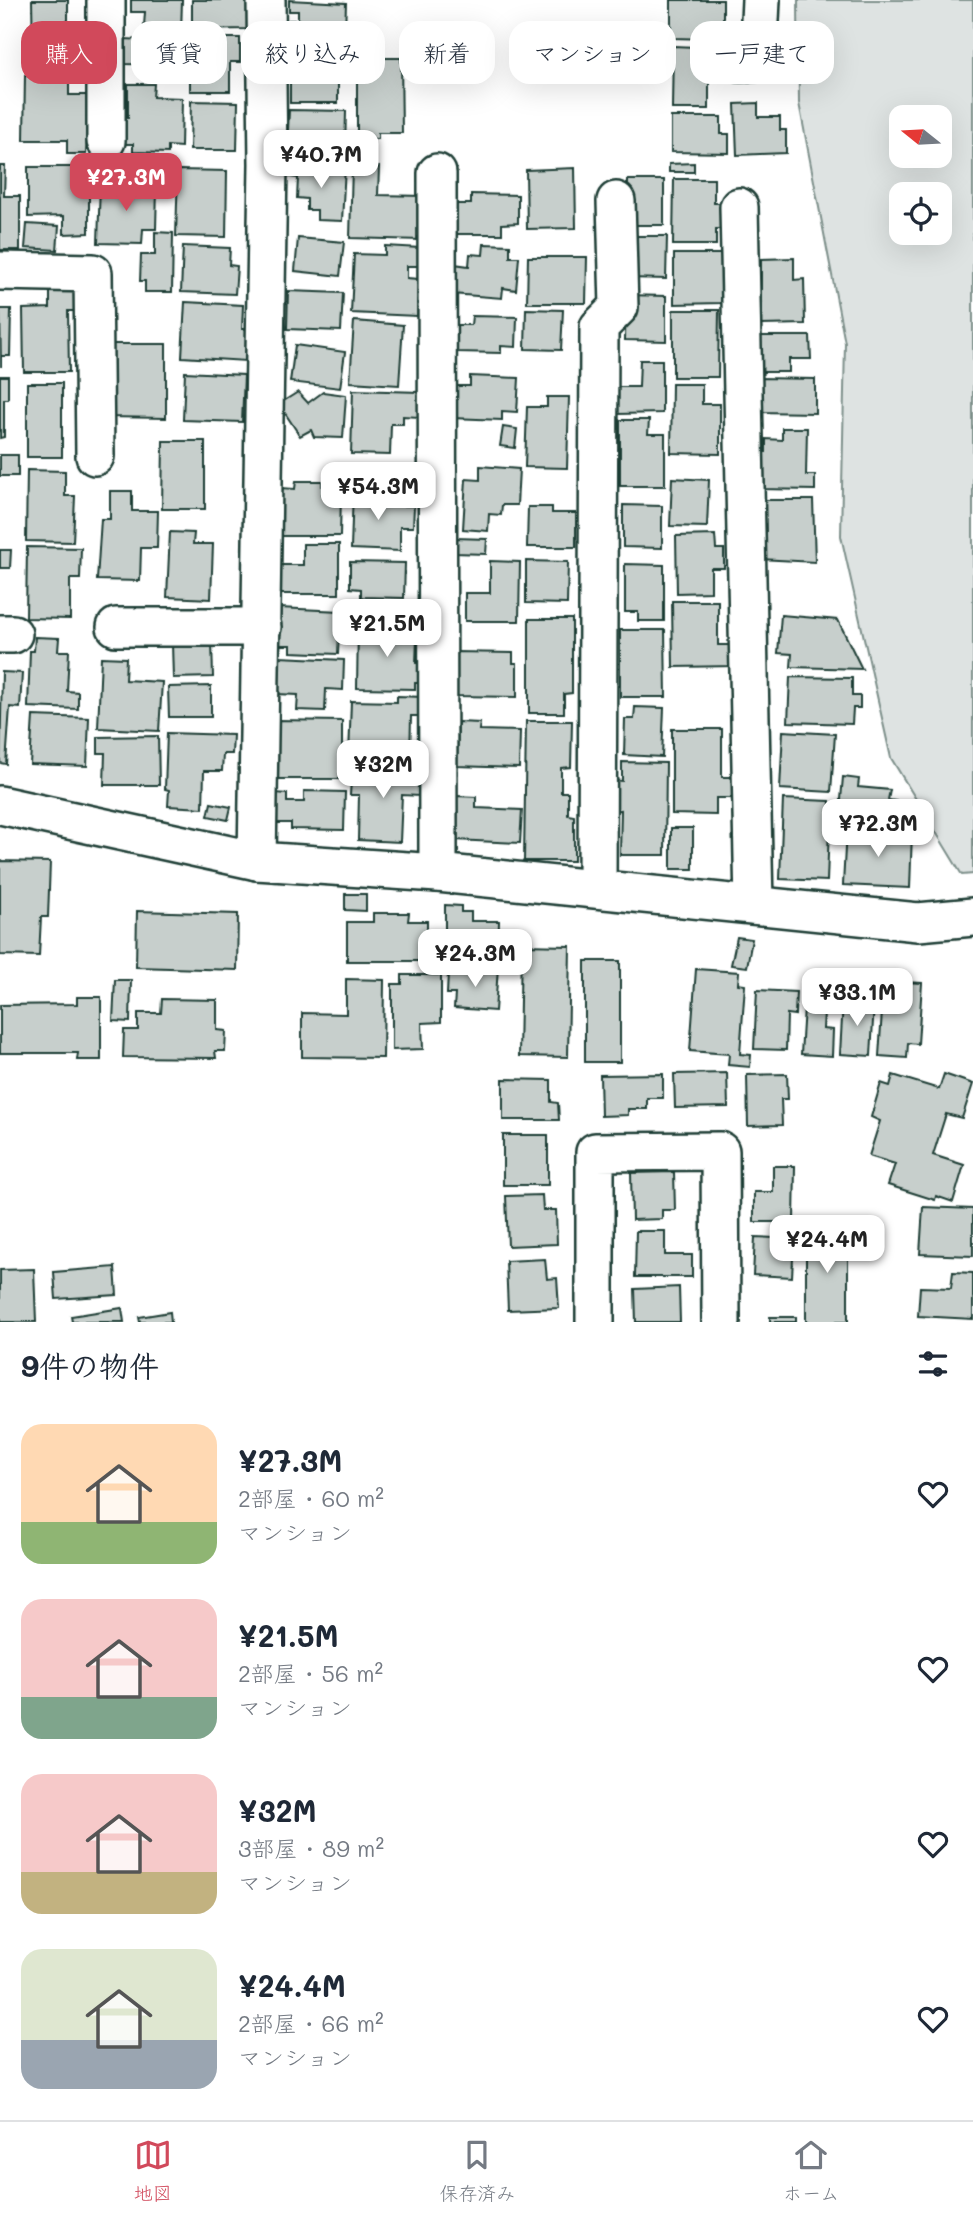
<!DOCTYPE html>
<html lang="ja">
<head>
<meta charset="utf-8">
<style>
	:root { --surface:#fff; --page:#f6f6f7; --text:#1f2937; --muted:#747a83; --line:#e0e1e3; --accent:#d1495b }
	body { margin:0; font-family:Mali,"Klee One",sans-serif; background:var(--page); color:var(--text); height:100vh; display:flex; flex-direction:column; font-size:26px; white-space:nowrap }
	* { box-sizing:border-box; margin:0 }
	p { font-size:23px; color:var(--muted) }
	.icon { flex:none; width:38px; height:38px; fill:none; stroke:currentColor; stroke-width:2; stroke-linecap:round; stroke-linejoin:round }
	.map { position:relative; height:1322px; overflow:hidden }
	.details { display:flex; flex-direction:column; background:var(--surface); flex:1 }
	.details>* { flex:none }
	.hud { position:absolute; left:21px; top:21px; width:931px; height:63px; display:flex; gap:14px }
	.needle { width:46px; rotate:288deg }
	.tools { position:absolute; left:889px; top:105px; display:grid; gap:14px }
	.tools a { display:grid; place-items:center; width:63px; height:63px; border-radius:14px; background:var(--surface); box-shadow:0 7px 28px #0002; font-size:35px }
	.price { position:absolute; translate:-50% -60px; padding:0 16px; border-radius:14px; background:#fff; color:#222; font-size:23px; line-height:46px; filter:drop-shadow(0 2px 4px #0008) }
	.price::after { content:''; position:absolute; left:50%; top:42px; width:21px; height:16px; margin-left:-10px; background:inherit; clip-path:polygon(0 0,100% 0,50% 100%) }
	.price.selected { background:var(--accent); color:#fff }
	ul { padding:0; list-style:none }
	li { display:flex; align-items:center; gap:21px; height:175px; padding:0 21px }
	li span { display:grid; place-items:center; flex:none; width:196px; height:140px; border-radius:21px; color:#555 }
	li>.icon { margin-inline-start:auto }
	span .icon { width:84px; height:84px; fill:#fffc; stroke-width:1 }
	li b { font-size:30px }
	h2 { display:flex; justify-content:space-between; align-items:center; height:84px; padding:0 21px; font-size:30px }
	.pill { padding:0 24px; border-radius:21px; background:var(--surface); box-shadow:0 7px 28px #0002; font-size:24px; line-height:63px }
	.pill.selected { background:var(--accent); color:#fff }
	.tabs { display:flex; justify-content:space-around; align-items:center; height:98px; border-top:2px solid var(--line); background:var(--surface); font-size:19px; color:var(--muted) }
	.tabs a { display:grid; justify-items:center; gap:4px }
	.tabs .selected { color:var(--accent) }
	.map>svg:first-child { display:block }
</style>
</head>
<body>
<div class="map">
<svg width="973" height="1322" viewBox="0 0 973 1322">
	<rect width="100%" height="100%" fill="#fff"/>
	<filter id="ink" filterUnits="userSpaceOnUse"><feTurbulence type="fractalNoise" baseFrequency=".0143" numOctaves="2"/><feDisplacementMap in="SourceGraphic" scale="14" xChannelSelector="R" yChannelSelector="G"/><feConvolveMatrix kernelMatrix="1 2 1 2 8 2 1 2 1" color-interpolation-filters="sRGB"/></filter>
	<g filter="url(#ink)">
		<path fill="#dee3e2" stroke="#7e908b" stroke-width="2" fill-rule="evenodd" d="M 798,0 L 973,0 L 973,874 L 962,875 L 891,758 L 841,536 L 845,343 L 799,103 ZM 901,117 L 940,117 L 940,156 L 901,156 ZM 901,194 L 940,194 L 940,233 L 901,233 Z"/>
		<g fill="#c7cfcc" stroke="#1f3d34" stroke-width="2">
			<polygon points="32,0 68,0 68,21 51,21 52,49 33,49"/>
			<polygon points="131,0 182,0 180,65 124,64 125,39 143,40 145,12 131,12"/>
			<polygon points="192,0 247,0 248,29 192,30"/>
			<polygon points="289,0 346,3 345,31 340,30 340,39 289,38 289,20 298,20 298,11 289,11"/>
			<polygon points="671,0 723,0 723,29 712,29 712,39 671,38"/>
			<polygon points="190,38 240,38 240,62 230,62 230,91 190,91"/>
			<polygon points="673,46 696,47 696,71 709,71 709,109 672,109"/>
			<polygon points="298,52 338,53 338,103 290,103 290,77 298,77"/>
			<polygon points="357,58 401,58 402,133 378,133 378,139 357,139"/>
			<polygon points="25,75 69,76 69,95 88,95 86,154 67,154 67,140 24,140"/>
			<polygon points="128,84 154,84 153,97 182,98 181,147 168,146 168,153 133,152 133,144 120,144 121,118 128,118"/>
			<polygon points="191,101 238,102 237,150 190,150"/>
			<polygon points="758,103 758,117 780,117 780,130 786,130 786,153 737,155 735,104"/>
			<polygon points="289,110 346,111 345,152 287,151"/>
			<polygon points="671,117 721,117 721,134 729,134 729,153 671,152"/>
			<polygon points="694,163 694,172 669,172 669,164"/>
			<polygon points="291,165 345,167 342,221 317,220 317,210 307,210 307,199 297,198 298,178 290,177"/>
			<polygon points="0,166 5,166 4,196 20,196 20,250 0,250"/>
			<polygon points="352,166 379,167 378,195 423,196 422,240 350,238"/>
			<polygon points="28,167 89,167 89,233 64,234 64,216 28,217"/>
			<polygon points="575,168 576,228 527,229 526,170"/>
			<polygon points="178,170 227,171 226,237 176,236"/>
			<polygon points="674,179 714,179 714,203 725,203 725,229 716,229 716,245 673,245"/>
			<rect x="628" y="180" width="36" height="45"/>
			<polygon points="100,184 157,186 156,229 143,229 142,244 98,243"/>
			<polygon points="471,194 518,195 518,223 502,224 502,234 454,234 454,204 471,204"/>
			<polygon points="27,224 59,226 57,250 25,248"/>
			<polygon points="155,232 173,233 172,292 145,292 145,281 140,281 141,255 155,255"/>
			<polygon points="628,236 667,236 666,279 628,278"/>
			<polygon points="298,238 344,242 340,276 295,271"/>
			<polygon points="484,244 510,245 510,257 519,257 516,290 503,288 502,298 452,294 454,264 469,266 470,254 483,255"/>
			<polygon points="183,246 230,248 229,265 237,266 235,294 181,292"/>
			<polygon points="385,246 420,248 419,266 407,266 407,278 418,279 417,316 351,313 354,254 385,255"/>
			<polygon points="674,254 721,254 722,303 674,304"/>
			<polygon points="528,257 587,257 586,303 527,303"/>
			<polygon points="794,258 794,280 804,279 805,324 761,325 761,259"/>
			<polygon points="79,289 80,311 68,311 69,372 24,372 23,309 50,308 50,290"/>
			<polygon points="288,291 343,293 341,331 287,329"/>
			<polygon points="626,295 666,296 666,341 625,340"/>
			<polygon points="185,302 243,305 242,329 248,329 246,361 182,357"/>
			<polygon points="0,309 11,309 10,356 1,356 1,367"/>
			<polygon points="526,309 563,310 561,350 525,349"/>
			<polygon points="673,310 719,310 718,377 673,377"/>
			<polygon points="472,316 517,317 516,347 501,346 501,353 457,352 457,325 471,325"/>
			<polygon points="354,321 403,325 399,385 350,382"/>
			<polygon points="760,336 810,336 811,359 789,359 789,372 760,372"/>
			<polygon points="108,344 166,344 166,418 107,417"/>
			<polygon points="295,345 345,352 340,388 290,382"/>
			<polygon points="640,360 662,360 662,413 618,414 618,387 639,387"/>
			<polygon points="185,372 244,375 242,422 183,420"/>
			<polygon points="0,376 8,376 8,399 4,399 4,437 0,438"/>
			<polygon points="470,376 519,378 517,412 502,411 502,420 452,418 454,386 470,386"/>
			<polygon points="758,378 815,379 815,413 757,412"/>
			<rect x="27" y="383" width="35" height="74"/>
			<polygon points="672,384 702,384 702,404 720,404 720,454 671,453"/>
			<polygon points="353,390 420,392 419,417 403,416 403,424 391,424 390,455 351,454"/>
			<polygon points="298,392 308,403 323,392 346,395 343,438 314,437 311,430 300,436 279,404"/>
			<polygon points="547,397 569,397 567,468 525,467 527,407 547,407"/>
			<polygon points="620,420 649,420 648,434 665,434 665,486 620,486"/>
			<polygon points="503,427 517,429 515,448 500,446"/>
			<polygon points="782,428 807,428 806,475 815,475 815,490 759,489 761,452 766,452 766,439 782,440"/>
			<polygon points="163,441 205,441 205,509 162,509"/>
			<rect x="0" y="455" width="18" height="21"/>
			<polygon points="480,466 519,469 517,505 502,505 501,515 489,514 488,531 463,529 466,479 480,480"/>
			<polygon points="27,470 65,471 65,496 75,496 73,542 26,541"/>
			<polygon points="672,478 709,480 707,527 670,526"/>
			<polygon points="296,481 322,481 322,494 341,494 340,536 279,536 280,488 295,489"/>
			<polygon points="353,490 387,491 386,505 414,506 413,527 400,527 400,551 351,549"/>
			<polygon points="110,491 132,491 132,511 158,511 157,548 141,548 140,581 97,580 101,519 110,519"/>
			<polygon points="762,500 813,500 815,562 760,559"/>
			<polygon points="623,505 662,506 662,548 623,547"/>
			<polygon points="528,507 552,507 552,513 576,513 576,547 527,547"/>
			<polygon points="170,532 194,533 193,544 213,544 211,599 167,597"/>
			<polygon points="715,535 716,549 724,549 724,568 711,568 711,592 677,593 676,536"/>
			<polygon points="455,538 487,539 486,554 454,553"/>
			<polygon points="303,544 339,544 339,594 279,594 279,565 303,565"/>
			<polygon points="27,547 81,548 80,579 70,579 70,619 26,618"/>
			<polygon points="0,550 11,550 10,568 0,568"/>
			<polygon points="490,561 520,562 519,621 465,621 465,593 490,593"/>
			<polygon points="526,561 568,562 567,604 526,603"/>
			<polygon points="350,562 405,563 404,598 361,597 361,589 350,588"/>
			<polygon points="625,564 664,565 664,621 638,621 638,612 625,612"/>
			<polygon points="672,601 718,601 718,645 736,645 736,666 673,667"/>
			<polygon points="279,608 340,611 338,654 291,652 291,645 277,645"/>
			<polygon points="781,615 838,620 862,669 791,667 792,654 778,653"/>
			<polygon points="529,619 572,619 572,693 564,694 564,713 529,713"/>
			<polygon points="358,627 409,628 408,638 417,638 416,663 423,663 422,683 415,683 415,689 357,688"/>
			<polygon points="620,630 665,630 666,697 620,697"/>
			<polygon points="35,637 59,638 58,651 69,651 67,691 78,692 78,709 28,707 30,651 34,651"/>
			<polygon points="212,641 213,677 173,678 172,643"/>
			<polygon points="455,652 513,653 513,663 517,663 517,697 455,696"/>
			<polygon points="101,657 126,658 125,680 162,682 159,731 98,728"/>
			<polygon points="279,657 344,660 343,690 326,689 325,711 297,710 298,695 277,694"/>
			<polygon points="2,672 22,673 20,708 10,707 6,764 0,763"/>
			<polygon points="790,677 852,678 852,696 860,696 860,708 853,708 852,724 788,722"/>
			<polygon points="211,686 211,717 169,717 168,687"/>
			<polygon points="397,696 423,697 423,716 411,716 410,758 349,756 351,701 397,702"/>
			<polygon points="635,707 664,708 662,757 624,755 625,719 634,719"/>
			<polygon points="33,716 89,718 87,766 30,764"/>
			<polygon points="275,720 342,721 342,779 271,779"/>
			<polygon points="526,721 572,721 571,767 561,768 561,792 568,792 568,815 574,816 574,861 524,861"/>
			<polygon points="458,722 480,723 479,730 520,731 519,768 457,766"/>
			<polygon points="672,729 722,729 722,777 734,777 733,798 716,798 716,815 672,814"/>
			<polygon points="783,731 835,734 831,792 780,789"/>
			<polygon points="167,733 233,735 232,754 223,754 222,771 204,771 203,808 168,806 169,790 165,789"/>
			<polygon points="158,736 159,785 104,785 105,753 98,753 98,737"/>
			<polygon points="622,762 666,763 665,855 620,855 621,810 613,811 613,780 622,781"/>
			<polygon points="352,766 421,768 420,796 402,795 400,842 358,840 359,795 350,795"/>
			<polygon points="843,777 859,779 858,787 890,790 888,800 896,801 894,827 839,822"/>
			<polygon points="304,791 345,792 344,830 291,829 291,823 275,823 276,793 287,794 287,802 304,802"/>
			<polygon points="457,796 476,797 476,808 522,810 520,843 455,840"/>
			<polygon points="783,799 830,801 827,881 780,879"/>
			<polygon points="211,803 231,807 228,820 208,816"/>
			<rect x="671" y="828" width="22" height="41"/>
			<polygon points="846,829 912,832 910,888 843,885"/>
			<polygon points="0,861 50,862 48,917 41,917 39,956 0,955"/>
			<polygon points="345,894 366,894 366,911 345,910"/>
			<polygon points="445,905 461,906 461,912 471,912 471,921 499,921 498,960 445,960"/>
			<polygon points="137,911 238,914 237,970 136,967"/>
			<polygon points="373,913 409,913 408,921 427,921 427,961 347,961 347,922 373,922"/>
			<polygon points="737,937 752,939 747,967 731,965"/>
			<polygon points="521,945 570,946 568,1057 519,1056"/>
			<rect x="585" y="961" width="35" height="101"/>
			<polygon points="473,966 498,967 495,1011 454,1008 455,994 447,994 448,973 473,974"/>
			<polygon points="696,969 739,972 738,984 745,985 740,1054 751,1055 750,1067 728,1065 729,1054 690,1051"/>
			<polygon points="402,975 441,975 441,1022 422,1023 423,1049 392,1050 392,984 402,984"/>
			<polygon points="806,976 826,978 823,1029 833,1030 832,1056 801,1054"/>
			<polygon points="346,979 384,980 383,1058 302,1057 302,1013 346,1014"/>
			<polygon points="115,980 131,980 130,1022 113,1021"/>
			<polygon points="884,981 922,983 918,1044 908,1043 907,1058 879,1056"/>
			<polygon points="757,990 796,992 795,1015 787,1014 786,1050 754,1049"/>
			<polygon points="77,997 101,997 101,1060 77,1060 78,1053 0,1053 0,1005 77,1004"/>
			<polygon points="162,999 217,1000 217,1030 226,1031 225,1051 215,1051 216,1058 123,1057 124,1030 138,1030 138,1013 161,1013"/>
			<polygon points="843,1001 874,1002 871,1056 840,1054"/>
			<polygon points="727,1073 728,1107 675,1108 674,1074"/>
			<polygon points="663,1074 663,1098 647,1098 647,1109 628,1109 628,1115 601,1116 600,1075"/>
			<polygon points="787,1074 788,1099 781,1099 782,1125 748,1126 747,1075"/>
			<polygon points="944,1074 973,1084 962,1118 946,1114 933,1155 964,1165 953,1202 936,1196 935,1200 888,1185 895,1164 869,1156 880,1121 871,1117 881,1083 890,1086 893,1075 939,1089"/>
			<polygon points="503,1079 551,1080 551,1102 558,1103 559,1120 503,1120"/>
			<rect x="503" y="1135" width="45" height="50"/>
			<polygon points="773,1166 795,1166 794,1222 754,1222 754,1192 773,1192"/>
			<polygon points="674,1172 675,1210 662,1210 662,1219 632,1220 631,1173"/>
			<polygon points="542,1195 543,1210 556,1210 557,1244 508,1246 506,1196"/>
			<polygon points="923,1207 973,1209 973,1256 920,1254"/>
			<polygon points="848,1228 848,1322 806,1322 806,1229"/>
			<polygon points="636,1231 665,1231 665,1255 692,1255 692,1277 635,1277"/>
			<polygon points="755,1237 794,1239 792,1277 753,1275"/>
			<polygon points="545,1259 547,1279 557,1278 559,1308 508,1310 506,1261"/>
			<polygon points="115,1267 117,1295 56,1299 54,1272"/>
			<polygon points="34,1269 36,1322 0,1322 0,1270"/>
			<polygon points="953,1272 973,1273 973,1319 918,1316 920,1287 951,1288"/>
			<polygon points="679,1287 680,1322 636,1322 635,1289"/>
			<polygon points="122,1308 124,1322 72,1322 71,1316"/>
			<polygon points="170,1312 171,1322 140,1322 139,1317"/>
			<rect x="770" y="1317" width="26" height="5"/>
		</g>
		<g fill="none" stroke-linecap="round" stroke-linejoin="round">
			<g stroke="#1f3d34" stroke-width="42">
				<g id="minor">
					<polyline points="106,0 106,141"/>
					<polyline points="740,63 758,62 761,0"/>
					<polyline points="437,173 438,873"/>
					<polyline points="739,207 754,905"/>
					<polyline points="0,271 93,273 95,456"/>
					<polyline points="116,627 262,627"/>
					<polyline points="0,634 13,634"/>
					<polyline points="0,805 257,861 438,873 918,922 973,917"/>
					<polyline points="257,861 268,164 266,0"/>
					<polyline points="597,889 599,327 619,307 616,201"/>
					<polyline points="595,1322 595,1152 720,1151 721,1322"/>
				</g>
			</g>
			<use href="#minor" stroke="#fff" stroke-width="37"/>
		</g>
	</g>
</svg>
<div class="tools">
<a><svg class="needle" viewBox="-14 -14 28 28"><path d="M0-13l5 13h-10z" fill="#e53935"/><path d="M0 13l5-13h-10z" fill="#747a83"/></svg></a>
<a><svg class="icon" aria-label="locate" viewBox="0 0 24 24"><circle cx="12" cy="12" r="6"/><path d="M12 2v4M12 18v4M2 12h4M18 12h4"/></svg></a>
</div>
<b class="price" style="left:321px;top:190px">¥40.7M</b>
<b class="price selected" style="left:126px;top:213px">¥27.3M</b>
<b class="price" style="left:378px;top:522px">¥54.3M</b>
<b class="price" style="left:387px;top:659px">¥21.5M</b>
<b class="price" style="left:383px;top:800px">¥32M</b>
<b class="price" style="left:878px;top:859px">¥72.3M</b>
<b class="price" style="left:475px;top:989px">¥24.3M</b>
<b class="price" style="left:857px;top:1028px">¥33.1M</b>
<b class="price" style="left:827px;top:1275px">¥24.4M</b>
<div class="hud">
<a class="pill selected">購入</a>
<a class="pill">賃貸</a>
<a class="pill">絞り込み</a>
<a class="pill">新着</a>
<a class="pill">マンション</a>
<a class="pill">一戸建て</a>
</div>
</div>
<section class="details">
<h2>9件の物件<svg class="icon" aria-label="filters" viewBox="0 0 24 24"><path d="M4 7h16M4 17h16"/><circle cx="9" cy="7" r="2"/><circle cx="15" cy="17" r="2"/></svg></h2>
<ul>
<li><span style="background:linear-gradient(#ffd9b3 70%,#8fb573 0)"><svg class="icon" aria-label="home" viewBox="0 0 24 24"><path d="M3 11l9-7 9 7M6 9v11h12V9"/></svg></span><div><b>¥27.3M</b><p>2部屋 · 60 m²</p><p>マンション</p></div><svg class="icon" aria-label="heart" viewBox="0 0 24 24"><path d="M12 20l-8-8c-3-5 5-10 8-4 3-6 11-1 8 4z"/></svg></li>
<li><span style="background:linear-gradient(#f6c9c9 70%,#7fa58c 0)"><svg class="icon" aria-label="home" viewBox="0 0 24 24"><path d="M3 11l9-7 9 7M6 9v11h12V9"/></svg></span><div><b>¥21.5M</b><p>2部屋 · 56 m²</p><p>マンション</p></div><svg class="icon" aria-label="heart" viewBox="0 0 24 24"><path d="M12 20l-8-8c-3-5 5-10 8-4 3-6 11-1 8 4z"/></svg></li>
<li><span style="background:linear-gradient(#f6c9c9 70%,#c2b280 0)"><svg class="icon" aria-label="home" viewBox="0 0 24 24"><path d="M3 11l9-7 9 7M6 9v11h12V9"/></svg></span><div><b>¥32M</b><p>3部屋 · 89 m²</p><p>マンション</p></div><svg class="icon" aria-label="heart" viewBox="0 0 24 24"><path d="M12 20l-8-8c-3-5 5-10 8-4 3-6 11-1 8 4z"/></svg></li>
<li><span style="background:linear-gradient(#dfe7d0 65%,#9aa5b1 0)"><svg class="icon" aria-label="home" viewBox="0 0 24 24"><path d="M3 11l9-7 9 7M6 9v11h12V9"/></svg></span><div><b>¥24.4M</b><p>2部屋 · 66 m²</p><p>マンション</p></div><svg class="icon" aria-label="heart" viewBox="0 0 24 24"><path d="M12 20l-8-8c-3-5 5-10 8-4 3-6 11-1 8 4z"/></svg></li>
</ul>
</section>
<nav class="tabs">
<a class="selected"><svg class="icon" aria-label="map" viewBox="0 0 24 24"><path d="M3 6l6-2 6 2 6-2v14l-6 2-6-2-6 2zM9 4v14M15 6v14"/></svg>地図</a>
<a><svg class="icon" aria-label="saved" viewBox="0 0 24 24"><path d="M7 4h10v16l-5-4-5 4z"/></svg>保存済み</a>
<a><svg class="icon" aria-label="home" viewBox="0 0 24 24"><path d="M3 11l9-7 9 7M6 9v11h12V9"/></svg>ホーム</a>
</nav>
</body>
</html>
